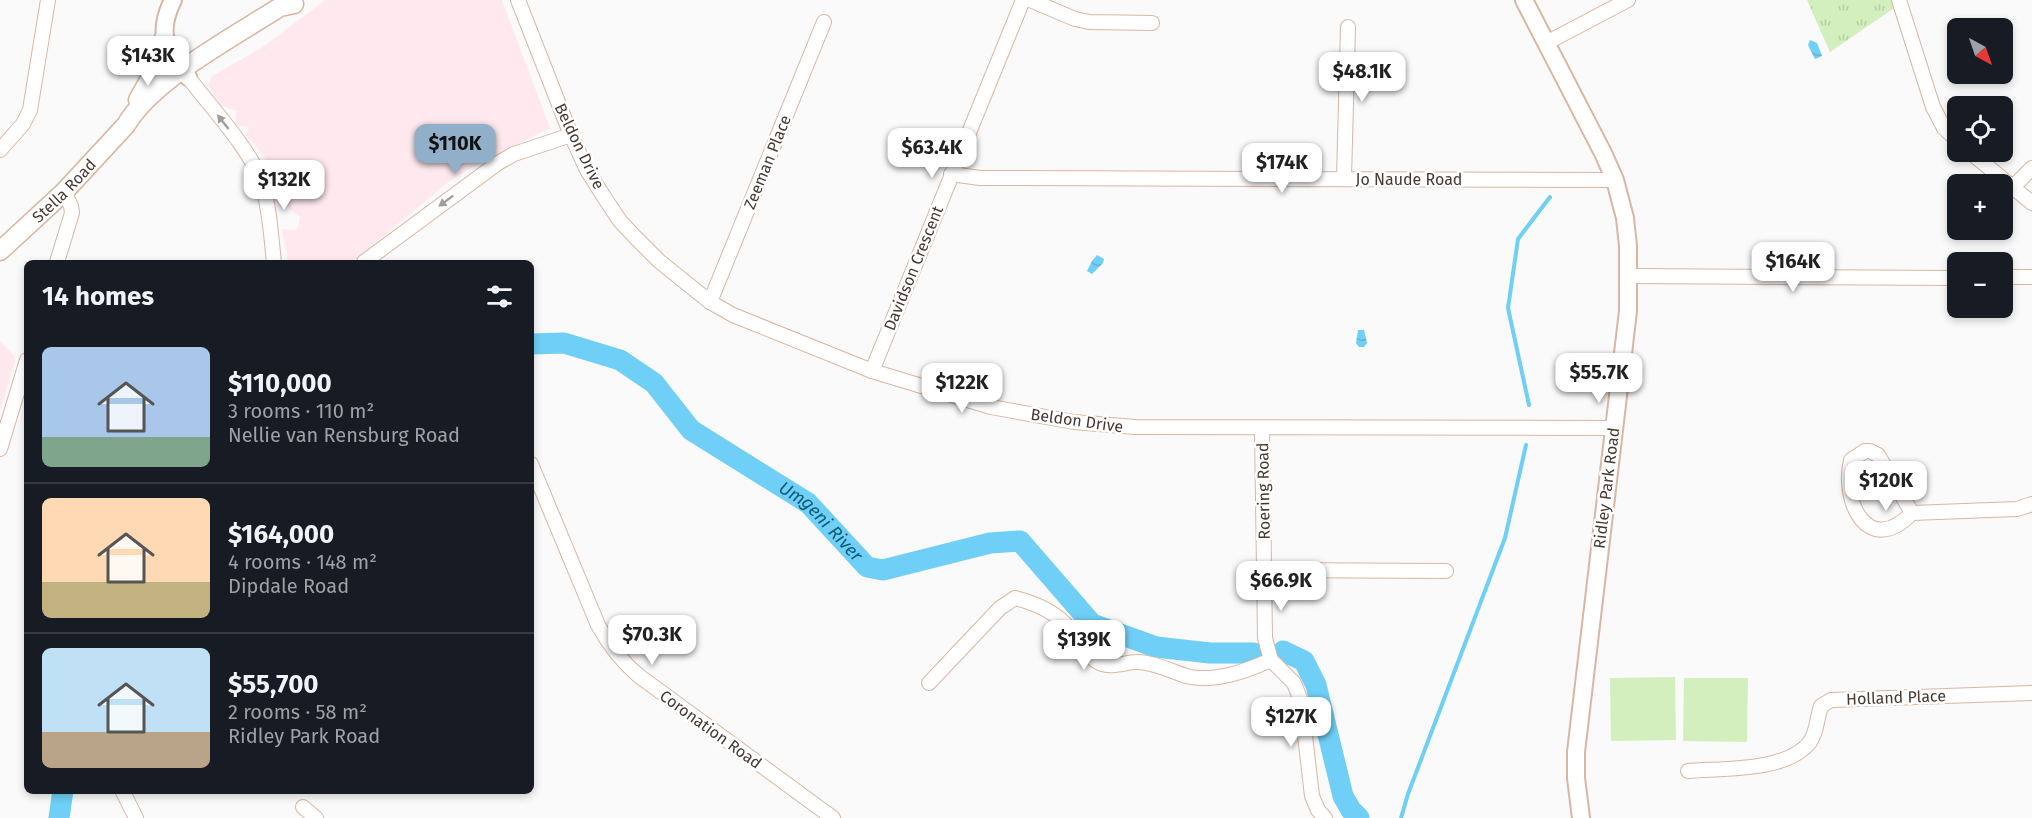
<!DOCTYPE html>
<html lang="en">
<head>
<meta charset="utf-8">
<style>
	:root { --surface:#171b24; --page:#20242c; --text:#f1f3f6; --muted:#9ea1a6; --line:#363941; --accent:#91afc9 }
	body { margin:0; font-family:"Fira Sans",sans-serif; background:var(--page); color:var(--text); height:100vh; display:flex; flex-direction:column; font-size:22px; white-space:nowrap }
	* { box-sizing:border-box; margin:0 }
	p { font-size:20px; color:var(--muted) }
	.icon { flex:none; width:33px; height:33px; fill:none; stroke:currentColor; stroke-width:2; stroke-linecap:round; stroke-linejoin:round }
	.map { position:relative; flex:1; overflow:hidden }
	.drawer { position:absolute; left:24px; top:260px; width:510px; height:534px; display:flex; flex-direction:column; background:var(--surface); border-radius:9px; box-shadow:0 3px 9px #0003 }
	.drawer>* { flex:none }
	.needle { width:39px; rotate:140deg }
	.fabs { position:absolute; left:1947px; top:18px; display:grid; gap:12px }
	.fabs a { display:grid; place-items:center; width:66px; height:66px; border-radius:9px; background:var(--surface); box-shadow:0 3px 9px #0003; font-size:30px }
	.price { position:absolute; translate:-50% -51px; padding:0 14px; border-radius:12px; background:#fff; color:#222; font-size:20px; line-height:39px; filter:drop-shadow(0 2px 3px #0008) }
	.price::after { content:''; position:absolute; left:50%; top:36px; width:18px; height:14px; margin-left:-9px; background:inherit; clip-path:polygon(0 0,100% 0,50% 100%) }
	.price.current { background:var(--accent); color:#111 }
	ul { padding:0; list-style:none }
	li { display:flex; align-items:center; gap:18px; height:150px; padding:0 18px }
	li+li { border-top:2px solid var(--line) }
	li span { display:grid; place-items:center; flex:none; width:168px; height:120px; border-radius:9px; color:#555 }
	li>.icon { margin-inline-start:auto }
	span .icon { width:72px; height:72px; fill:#fffc; stroke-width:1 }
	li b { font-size:26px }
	h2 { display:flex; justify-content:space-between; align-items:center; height:72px; padding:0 18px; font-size:26px }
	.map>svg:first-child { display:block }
</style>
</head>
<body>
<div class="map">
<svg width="2032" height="818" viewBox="0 0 2032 818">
	<defs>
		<pattern id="park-tufts" width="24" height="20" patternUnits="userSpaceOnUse" patternTransform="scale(1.5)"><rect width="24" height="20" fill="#d3efbd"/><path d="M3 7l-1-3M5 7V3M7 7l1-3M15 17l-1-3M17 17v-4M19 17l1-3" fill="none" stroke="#b6cea3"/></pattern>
		<pattern id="water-waves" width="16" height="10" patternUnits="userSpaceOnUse" patternTransform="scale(1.5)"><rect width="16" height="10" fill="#6fcff6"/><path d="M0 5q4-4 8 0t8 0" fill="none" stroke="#62b2d3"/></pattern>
	</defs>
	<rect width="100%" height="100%" fill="#f9faf9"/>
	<g fill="#ffe9ef">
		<polygon points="325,0 502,0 550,128 477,164 450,181 352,262 288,262 282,229 295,230 298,227 300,217 290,210 276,174 252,141 246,136 249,128 235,124 236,111 220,105 208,85 212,76 263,47"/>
		<polygon points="0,341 16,358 0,411"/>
	</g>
	<g fill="#d3efbd">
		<polygon points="1675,677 1676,740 1611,741 1610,678"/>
		<polygon points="1684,678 1748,678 1747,742 1683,741"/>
	</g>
	<polygon fill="url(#park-tufts)" points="1807,0 1906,0 1830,52"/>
	<g fill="url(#water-waves)">
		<polygon points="1810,40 1817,43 1822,56 1815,59 1808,45"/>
		<polygon points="1097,255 1104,259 1103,263 1092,274 1087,271 1092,261"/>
		<polygon points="1358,330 1364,330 1367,343 1364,347 1359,347 1356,343"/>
	</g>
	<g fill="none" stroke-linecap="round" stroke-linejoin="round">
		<g stroke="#6fcff6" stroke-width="4">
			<polyline points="1529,405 1508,308 1518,239 1550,197"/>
			<polyline points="1401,818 1408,794 1505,538 1526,445"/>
		</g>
		<g stroke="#6fcff6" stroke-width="21">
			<path id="s1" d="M 531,344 L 564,343 L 620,360 L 654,383 L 691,430 L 808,503 L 867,567 L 883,570 L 990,543 L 1020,541 L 1092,624 L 1156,647 L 1210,653 L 1254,653"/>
			<polyline points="1283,651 1304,661 1316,685 1343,796 1351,810 1359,818"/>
			<polyline points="59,818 63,790"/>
		</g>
		<g stroke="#dab6a2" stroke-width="16">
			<g id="minor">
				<polyline points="518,0 571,135 587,170 604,197 620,221 636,238 659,261 710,302 733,315 872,371 991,407 1074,422 1135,427 1613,428"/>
				<polyline points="1030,0 1075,19 1089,22 1152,23"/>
				<polyline points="1899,0 1933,107 1944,128 1958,141"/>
				<polyline points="1546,43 1628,0"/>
				<path d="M 188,77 C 209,105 253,152 262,184 C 270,209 271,237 274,262"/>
				<polyline points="0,150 23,124 30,110 48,0"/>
				<polyline points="1970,152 2032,203"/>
				<polyline points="951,174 980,178 1615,180"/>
				<polyline points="1344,178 1348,27"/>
				<polyline points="2013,187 2032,168"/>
				<polyline points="57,262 72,213 71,206 64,192"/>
				<polyline points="364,262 498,163 514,154 571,135"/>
				<polyline points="1629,276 1958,278"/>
				<polyline points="2002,277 2032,277"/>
				<polyline points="710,302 824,22"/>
				<polyline points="872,371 1023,0"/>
				<polyline points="1262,429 1265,638 1271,660 1294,683 1301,701 1312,796 1318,810 1325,818"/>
				<polyline points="0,449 27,360"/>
				<path d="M 1865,451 L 1870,451 L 1878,455 L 1912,513 C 1868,558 1841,502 1851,460 Z"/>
				<path d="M 531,464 L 598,625 C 609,645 621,661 639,676 L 833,818"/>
				<polyline points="1912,513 2017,509 2032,504"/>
				<polyline points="1265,570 1446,571"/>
				<path d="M 929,683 L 1000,608 L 1015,598 C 1035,603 1056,612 1070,629 C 1079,639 1085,653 1096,661 C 1109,670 1124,662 1137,662 C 1153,662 1171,671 1186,676 C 1215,683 1246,671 1271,660"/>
				<path d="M 1688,771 C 1723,768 1787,772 1810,742 C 1817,732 1817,718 1821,706 L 1831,700 L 2032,693"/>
				<polyline points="122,790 136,818"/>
				<polyline points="303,807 316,818"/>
			</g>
		</g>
		<g stroke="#dab6a2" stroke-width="20">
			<g id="tertiary">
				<path d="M 173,0 C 156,34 166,49 188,77"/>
				<polyline points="1524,0 1603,153 1615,180 1625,218 1628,246 1628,311 1576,752 1576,778 1581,818"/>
			</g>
		</g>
		<g stroke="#dab6a2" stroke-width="21">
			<g id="secondary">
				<polyline points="138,100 151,77 164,38"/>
				<path id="s2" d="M 0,251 L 64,192 L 126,125 C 152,80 235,36 280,7 L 294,4"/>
			</g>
		</g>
		<use href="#minor" stroke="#fff" stroke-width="14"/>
		<use href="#tertiary" stroke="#fff" stroke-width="16"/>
		<use href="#secondary" stroke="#fff" stroke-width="18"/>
	</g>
	<defs><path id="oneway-solid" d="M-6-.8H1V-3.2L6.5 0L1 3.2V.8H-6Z" transform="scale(1.5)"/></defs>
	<g fill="#a39c98">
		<use href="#oneway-solid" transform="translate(223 122) rotate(-128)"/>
		<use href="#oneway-solid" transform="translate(446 201) rotate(143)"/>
	</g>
	<g text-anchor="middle" stroke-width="5" stroke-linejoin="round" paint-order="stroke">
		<g font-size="16" fill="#473830" stroke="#fff">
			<text transform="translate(580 146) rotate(64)" y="6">Beldon Drive</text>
			<text transform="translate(767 162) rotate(-68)" y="6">Zeeman Place</text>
			<text x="1409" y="185">Jo Naude Road</text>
			<text dy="6" stroke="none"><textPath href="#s2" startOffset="88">Stella Road</textPath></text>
			<text transform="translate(913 268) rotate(-68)" y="6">Davidson Crescent</text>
			<text transform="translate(1077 420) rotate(8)" y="6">Beldon Drive</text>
			<text transform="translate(1606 488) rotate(-83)" y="6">Ridley Park Road</text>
			<text transform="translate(1263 491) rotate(-91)" y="6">Roering Road</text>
			<text transform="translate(1896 697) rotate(-2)" y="6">Holland Place</text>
			<text transform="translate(711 729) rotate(36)" y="6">Coronation Road</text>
		</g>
		<g font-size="18" font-style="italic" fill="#0c5c76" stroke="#fff">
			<text dy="6" stroke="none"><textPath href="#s1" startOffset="352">Umgeni River</textPath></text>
		</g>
	</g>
</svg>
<div class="fabs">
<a><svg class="needle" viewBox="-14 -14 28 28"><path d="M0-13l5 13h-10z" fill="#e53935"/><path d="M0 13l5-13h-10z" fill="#9ea1a6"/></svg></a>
<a><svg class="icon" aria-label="locate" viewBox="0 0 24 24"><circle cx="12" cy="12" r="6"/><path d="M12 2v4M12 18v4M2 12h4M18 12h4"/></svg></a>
<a>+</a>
<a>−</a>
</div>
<b class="price" style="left:148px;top:87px">$143K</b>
<b class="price" style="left:1362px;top:103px">$48.1K</b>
<b class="price current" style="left:455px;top:175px">$110K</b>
<b class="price" style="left:932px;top:179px">$63.4K</b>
<b class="price" style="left:1282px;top:194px">$174K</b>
<b class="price" style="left:284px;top:211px">$132K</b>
<b class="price" style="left:1793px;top:293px">$164K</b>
<b class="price" style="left:1599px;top:404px">$55.7K</b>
<b class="price" style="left:962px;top:414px">$122K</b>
<b class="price" style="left:1886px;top:512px">$120K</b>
<b class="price" style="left:1281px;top:612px">$66.9K</b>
<b class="price" style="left:652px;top:666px">$70.3K</b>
<b class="price" style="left:1084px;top:671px">$139K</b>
<b class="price" style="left:1291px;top:748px">$127K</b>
<section class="drawer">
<h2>14 homes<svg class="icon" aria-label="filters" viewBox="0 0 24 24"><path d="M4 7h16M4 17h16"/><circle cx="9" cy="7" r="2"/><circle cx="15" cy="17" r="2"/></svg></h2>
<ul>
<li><span style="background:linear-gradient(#a9c7e8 75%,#7fa58c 0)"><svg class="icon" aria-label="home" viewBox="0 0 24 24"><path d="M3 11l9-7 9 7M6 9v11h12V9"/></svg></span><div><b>$110,000</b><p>3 rooms · 110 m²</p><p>Nellie van Rensburg Road</p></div></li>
<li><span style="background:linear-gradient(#ffd9b3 70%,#c2b280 0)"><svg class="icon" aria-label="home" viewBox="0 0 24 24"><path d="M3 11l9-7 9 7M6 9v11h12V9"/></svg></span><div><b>$164,000</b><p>4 rooms · 148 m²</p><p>Dipdale Road</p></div></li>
<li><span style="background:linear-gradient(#bfe0f5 70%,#b9a48a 0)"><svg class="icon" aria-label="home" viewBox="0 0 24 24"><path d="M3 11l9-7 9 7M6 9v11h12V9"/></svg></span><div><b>$55,700</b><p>2 rooms · 58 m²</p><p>Ridley Park Road</p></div></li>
</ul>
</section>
</div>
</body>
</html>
